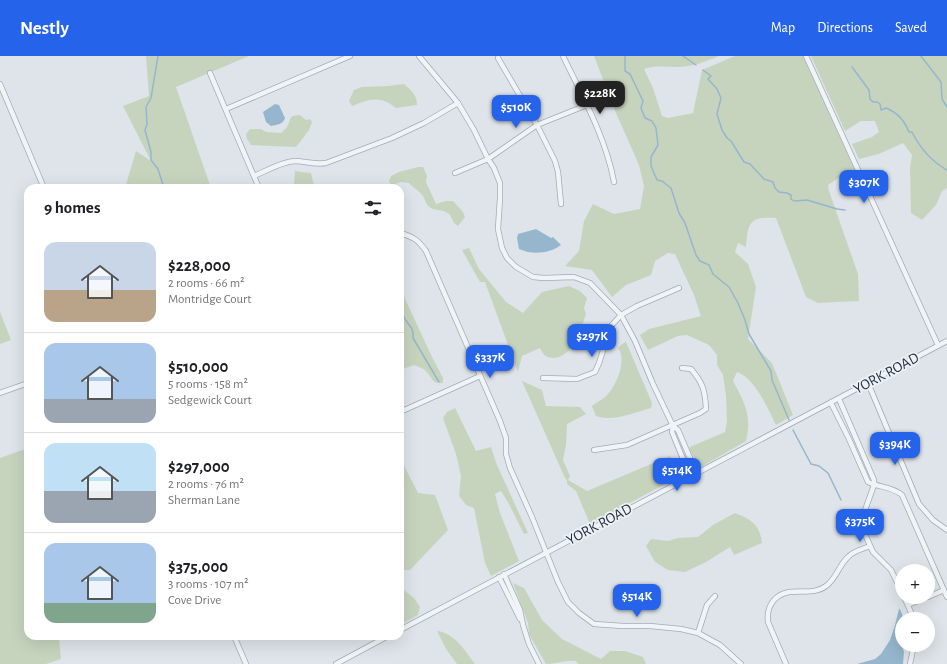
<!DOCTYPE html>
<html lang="en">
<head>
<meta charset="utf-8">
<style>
	:root { --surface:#fff; --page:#f6f6f6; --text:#202124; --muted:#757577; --line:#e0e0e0; --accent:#2563eb }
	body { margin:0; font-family:"Alegreya Sans",sans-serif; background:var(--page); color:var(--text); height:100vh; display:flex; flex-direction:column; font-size:15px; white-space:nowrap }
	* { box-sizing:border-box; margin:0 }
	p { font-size:13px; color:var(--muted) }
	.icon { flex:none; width:22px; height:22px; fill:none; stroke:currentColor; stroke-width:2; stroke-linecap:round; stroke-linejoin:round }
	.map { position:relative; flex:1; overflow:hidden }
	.side { position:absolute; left:24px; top:128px; width:380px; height:456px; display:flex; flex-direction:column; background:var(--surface); border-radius:12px; box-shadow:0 4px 16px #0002 }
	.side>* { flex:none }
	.buttons { position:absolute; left:895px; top:508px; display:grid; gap:8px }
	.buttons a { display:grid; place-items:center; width:40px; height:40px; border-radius:50%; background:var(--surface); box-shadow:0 4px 16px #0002; font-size:20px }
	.price { position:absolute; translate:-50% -34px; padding:0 9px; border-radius:8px; background:var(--accent); color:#fff; font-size:13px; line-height:26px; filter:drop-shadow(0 1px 2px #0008) }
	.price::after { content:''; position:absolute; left:50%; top:24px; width:12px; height:9px; margin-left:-6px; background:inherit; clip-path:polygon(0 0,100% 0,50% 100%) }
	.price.current { background:#222; color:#fff }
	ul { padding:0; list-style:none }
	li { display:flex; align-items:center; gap:12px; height:100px; padding:0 20px }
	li+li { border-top:1px solid var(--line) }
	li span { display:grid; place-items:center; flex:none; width:112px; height:80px; border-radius:12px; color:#555 }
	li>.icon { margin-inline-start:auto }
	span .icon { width:48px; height:48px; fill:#fffc; stroke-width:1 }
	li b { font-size:17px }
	h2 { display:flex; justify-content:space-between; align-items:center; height:48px; padding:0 20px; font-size:17px }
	header { display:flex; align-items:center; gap:24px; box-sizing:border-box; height:56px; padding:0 20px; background:var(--accent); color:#fff }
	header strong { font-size:19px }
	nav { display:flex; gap:22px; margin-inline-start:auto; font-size:14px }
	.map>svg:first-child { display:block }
</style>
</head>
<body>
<header>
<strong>Nestly</strong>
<nav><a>Map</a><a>Directions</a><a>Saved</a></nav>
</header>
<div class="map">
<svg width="947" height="608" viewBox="0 0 947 608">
	<rect width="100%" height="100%" fill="#dee4e9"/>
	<g fill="#c6d4be">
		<polygon points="146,0 249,0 176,31 211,132 125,132 136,95 151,105 123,50 149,40"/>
		<path d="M 594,0 L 719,0 C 705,6 694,10 679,11 C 667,11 656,9 644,13 L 653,32 L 662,60 L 668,62 L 693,57 L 702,14 L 735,0 L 803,0 L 861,128 L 852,131 L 843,119 L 828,129 L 829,135 L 858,218 L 859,245 L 818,247 L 806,241 L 776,162 C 749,160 748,167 746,191 L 738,187 L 735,196 L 748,208 L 756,231 L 748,283 L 772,307 L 793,359 L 776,369 C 768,353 755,322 737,316 L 733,325 C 745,347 752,360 746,385 L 701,411 L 690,395 L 690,391 L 725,376 L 727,365 L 726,340 L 723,319 L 717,309 L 717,299 L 709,289 L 687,279 L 678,280 L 648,294 L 640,279 L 649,273 L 701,260 L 694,239 L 675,198 L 668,197 L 655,205 L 651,219 L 626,229 L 612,241 L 592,214 L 565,210 L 579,195 L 584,165 L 593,148 L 614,158 L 640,153 L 644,130 L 639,109 L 616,57 Z"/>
		<polygon points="811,0 947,0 947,132 942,135 936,149 922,164 911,157 910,112 912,99 903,87 879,98 859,103 852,88 872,81 879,76 875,65 861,65 845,75"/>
		<path d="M 404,28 C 411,34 417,39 417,49 L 396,52 C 380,39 369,43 352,50 L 349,45 L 354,34 L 362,31 L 388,30 Z"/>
		<path d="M 300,59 L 306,64 L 310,63 L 312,66 L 309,74 L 296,91 L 251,89 L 247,83 L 246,78 L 250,73 L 261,73 L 266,76 L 281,77 C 284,74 287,72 288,69 C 292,60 289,60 300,59 Z"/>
		<path d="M 418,111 L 423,111 L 427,120 L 426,126 L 436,148 L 446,145 L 453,145 L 463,156 L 465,161 L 458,170 C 452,167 453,162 449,158 C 444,153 436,155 431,152 C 425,149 426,144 423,140 C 419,134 413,132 409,127 L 401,126 L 392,129 L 389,126 L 391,120 L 399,116 Z"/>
		<polygon points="295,115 311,117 313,126 316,132 289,132 294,129"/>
		<path d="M 469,192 L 479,213 L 506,246 L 523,257 L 542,236 L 569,230 L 580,235 L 587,242 L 584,252 L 586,258 C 580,275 575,299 554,302 C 547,302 543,299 540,292 L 522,300 L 518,316 L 485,226 L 480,226 L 462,194 Z"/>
		<path d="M 400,232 L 432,301 L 443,322 L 443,327 C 431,328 433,322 426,315 C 423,312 418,311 414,309 L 400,314 Z"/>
		<polygon points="0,256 11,284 0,288"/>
		<path d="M 626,286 L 652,347 L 651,352 C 633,357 613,366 596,360 L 592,350 C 597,346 604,343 608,338 C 617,328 627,304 618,292 L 622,288 Z"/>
		<path d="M 522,325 L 542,334 L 546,350 L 580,351 L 586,358 L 567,368 L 566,389 L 563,404 L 570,420 L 568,424 L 587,435 L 670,400 C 677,412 675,416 667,427 L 590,468 L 576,435 L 567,428 L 567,424 L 565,422 Z"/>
		<polygon points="455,352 476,395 491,391 497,409 528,477 524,478 509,448 501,435 495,438 500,457 519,505 491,520 485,507 474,452 466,449 459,440 461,420 456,398 443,362 447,356"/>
		<polygon points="28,392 28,580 61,580 59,582 61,603 46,608 0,608 0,402"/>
		<polygon points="400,402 418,437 435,439 448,474 410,514 400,514 400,478 401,476 400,474"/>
		<path d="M 735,457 C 751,463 760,469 762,487 L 734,499 L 730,491 L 706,506 L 685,516 L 668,514 L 655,506 L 646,490 L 651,483 L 668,485 L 678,482 L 698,481 L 713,469 Z"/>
		<path d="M 513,527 L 524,532 L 542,564 L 562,583 L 601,603 L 610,595 L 625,595 L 643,601 L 646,608 L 578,608 L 576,605 C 566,604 556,608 546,608 L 529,578 L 528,567 Z"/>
		<polygon points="400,531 414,542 420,551 418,559 400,569"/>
		<path d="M 437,575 C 455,577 465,595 475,608 L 457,608 L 446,593 Z"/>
	</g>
	<g fill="#95b6cd">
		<path d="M 275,48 L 279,49 L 285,62 C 283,68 277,69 271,70 L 266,66 L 263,56 Z"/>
		<path d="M 536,173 L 551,182 L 553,181 L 561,189 C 552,196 539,198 528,196 C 524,195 522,194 519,193 L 517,182 L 518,178 Z"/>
		<polygon points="899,553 900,553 904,563 902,563 902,589 904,596 903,608 857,608 875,603 881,598 890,584 895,569"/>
	</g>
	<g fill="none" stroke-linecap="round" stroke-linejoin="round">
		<g stroke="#95b6cd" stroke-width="1.5">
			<polyline points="158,0 151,42 146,51 147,68 145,74 151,96 151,104 158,113 164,132"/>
			<polyline points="625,0 625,15 630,18 643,45 641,52 645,62 652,65 656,72 658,89 651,101 651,110 657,124 662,125 671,132 679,157 685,167 696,199 700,205 709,209 713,218 729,231 738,247 745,264 749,278 771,315 772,324 789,364"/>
			<polyline points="683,0 696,9"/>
			<polyline points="921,0 941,26 942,43 947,51"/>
			<path d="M 852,11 L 869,34 L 870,43 L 873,46 L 877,46 L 880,48 L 881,54 L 886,52 C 898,57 904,64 909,76 L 912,76 C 920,92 931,105 947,114"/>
			<polyline points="703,14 711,20 708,23 717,33 721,42 717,58 722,74 727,82 731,85 744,106 750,108 764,123 773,126 775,132 779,136 787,137 791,139 791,143 794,145 807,144 837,153 845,154"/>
			<path d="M 400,244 C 402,250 401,256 404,261 C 408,270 414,270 413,282 L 439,326"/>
			<polyline points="793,374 811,408 819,410 828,417 841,444"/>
		</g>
		<g stroke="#a3abb4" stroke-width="6">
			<g id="minor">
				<polyline points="419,0 458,47 474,74 488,103 494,112 500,127 500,142 498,173 502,192 507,202 516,211 533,221 544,222 574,221 590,227 621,259 635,285 653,328 673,370 678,374 696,416"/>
				<path d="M 563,0 C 582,39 606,82 614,126"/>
				<polyline points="806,0 938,289"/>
				<polyline points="498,2 537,69 555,105 558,116 561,148"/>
				<polyline points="210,17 259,132"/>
				<polyline points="0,28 44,132"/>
				<polyline points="226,53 350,0"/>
				<polyline points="455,117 488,103 537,69 587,49"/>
				<path d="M 254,120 C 266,115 281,106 294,105 C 305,105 314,109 326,107 L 392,82 L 424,67 L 458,47"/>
				<path d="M 400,177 C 414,181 418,184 426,195 L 500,365 L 506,382 L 506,398 L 510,412 L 532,461 L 558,526 L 568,546 L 579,557 L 594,568 L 623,570 L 650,570 L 681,573 L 698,577 L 720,589 L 741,608"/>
				<polyline points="543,322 577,323 595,316 599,307 611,270 621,259 637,250 679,232"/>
				<polyline points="868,327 919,448 933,464 947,474"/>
				<polyline points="0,337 28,327"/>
				<polyline points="839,343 874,424 874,429 864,457 862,467 863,474 873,496 891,514 902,536"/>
				<path d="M 831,347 L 849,383 L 868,426 C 880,432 891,430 902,439 L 947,541"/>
				<polyline points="400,356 480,320"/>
				<polyline points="673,370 672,376 690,420"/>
				<path d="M 594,394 L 627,389 L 700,357 L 706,353 C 705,334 703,327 691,313 L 682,312"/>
				<polyline points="504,518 520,554 523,569 529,588 539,608"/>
				<polyline points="499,521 520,563"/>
				<polyline points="904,541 914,563"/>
				<polyline points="928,541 944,534"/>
				<polyline points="908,549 927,541"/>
				<polyline points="400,574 947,285"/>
				<polyline points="698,577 707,549 715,540"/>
				<polyline points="234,580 246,608"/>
				<polyline points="336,608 388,580"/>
				<path d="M 786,608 L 768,566 C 767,558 768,551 774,544 C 789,528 810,542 826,530 C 836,523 839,509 848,501 C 853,495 863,493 870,490"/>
				<polyline points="910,608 914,589"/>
			</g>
		</g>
		<use href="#minor" stroke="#f1f4f7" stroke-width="4.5"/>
	</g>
	<g text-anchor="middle" stroke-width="3.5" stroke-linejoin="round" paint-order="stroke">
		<g font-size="15" fill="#263342" stroke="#eef2f7">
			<text transform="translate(886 317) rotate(-28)" y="5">YORK ROAD</text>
			<text transform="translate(599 468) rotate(-28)" y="5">YORK ROAD</text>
		</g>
	</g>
</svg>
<div class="buttons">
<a>+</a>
<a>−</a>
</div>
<b class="price current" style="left:600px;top:59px">$228K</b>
<b class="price" style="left:516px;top:73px">$510K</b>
<b class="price" style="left:864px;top:148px">$307K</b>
<b class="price" style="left:592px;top:302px">$297K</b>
<b class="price" style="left:490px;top:323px">$337K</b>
<b class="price" style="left:895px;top:410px">$394K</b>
<b class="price" style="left:677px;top:436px">$514K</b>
<b class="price" style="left:860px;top:487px">$375K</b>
<b class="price" style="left:637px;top:562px">$514K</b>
<section class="side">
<h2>9 homes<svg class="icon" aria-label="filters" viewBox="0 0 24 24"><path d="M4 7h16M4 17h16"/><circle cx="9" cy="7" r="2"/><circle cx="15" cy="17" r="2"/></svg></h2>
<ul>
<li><span style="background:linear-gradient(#c9d6e8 60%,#b9a48a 0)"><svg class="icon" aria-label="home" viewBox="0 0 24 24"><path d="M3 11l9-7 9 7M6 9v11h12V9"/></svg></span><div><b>$228,000</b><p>2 rooms · 66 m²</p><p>Montridge Court</p></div></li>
<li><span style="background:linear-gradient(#a9c7e8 70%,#9aa5b1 0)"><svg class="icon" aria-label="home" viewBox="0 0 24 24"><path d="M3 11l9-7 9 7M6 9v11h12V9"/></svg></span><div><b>$510,000</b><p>5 rooms · 158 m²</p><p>Sedgewick Court</p></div></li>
<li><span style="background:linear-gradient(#bfe0f5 60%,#9aa5b1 0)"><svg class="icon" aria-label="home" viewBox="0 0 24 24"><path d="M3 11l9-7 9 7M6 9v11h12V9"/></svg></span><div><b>$297,000</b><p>2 rooms · 76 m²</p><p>Sherman Lane</p></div></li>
<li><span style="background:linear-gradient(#a9c7e8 75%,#7fa58c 0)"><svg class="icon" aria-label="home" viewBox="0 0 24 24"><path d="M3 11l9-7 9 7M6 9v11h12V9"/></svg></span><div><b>$375,000</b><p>3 rooms · 107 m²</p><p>Cove Drive</p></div></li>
</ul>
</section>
</div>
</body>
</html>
